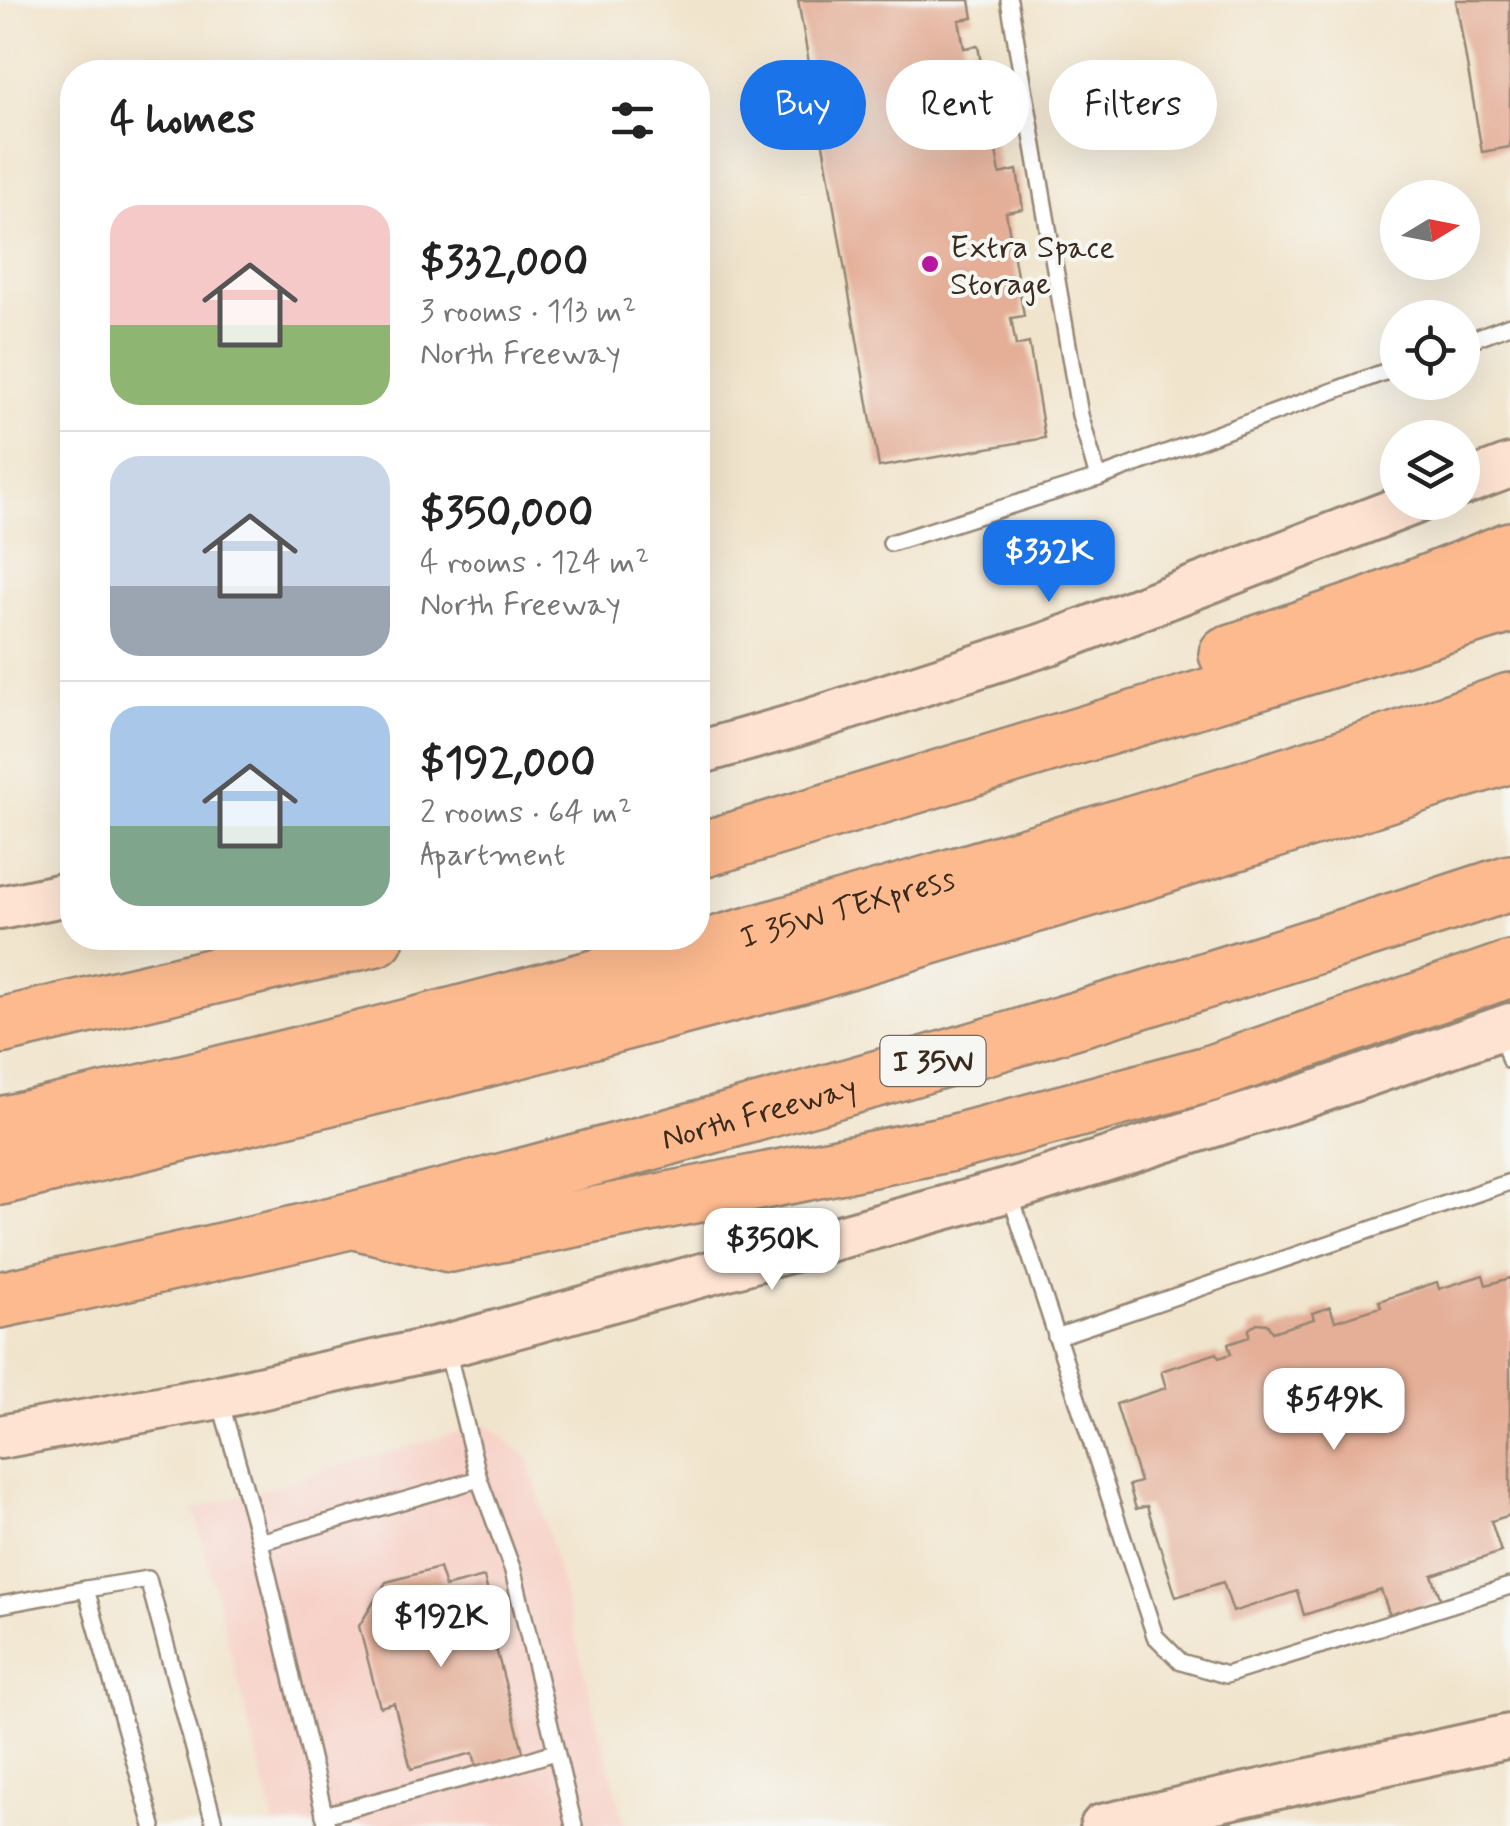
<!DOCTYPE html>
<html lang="en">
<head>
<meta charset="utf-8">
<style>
	:root { --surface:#fff; --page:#f6f6f6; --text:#222; --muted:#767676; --line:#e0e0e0; --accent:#1a73e8 }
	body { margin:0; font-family:Mynerve,sans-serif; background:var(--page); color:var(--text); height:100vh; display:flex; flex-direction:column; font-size:38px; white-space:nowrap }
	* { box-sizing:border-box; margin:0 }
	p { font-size:32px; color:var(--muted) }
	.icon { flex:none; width:55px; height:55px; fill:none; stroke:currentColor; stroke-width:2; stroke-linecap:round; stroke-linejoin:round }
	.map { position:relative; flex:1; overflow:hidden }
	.sheet { position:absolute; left:60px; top:60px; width:650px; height:890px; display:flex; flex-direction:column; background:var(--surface); border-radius:40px; box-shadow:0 10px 40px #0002 }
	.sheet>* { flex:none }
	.top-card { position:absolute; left:740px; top:60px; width:620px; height:90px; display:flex; gap:20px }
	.needle { width:65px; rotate:80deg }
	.buttons { position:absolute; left:1380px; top:180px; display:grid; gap:20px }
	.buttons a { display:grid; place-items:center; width:100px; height:100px; border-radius:50%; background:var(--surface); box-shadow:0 10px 40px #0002; font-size:50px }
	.price { position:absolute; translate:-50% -85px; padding:0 22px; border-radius:20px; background:#fff; color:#222; font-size:32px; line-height:65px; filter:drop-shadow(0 2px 5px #0008) }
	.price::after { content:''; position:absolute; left:50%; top:60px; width:30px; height:22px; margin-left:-15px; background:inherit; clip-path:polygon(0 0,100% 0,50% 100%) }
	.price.active { background:var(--accent); color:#fff }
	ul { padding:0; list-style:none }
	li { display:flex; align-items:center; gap:30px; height:250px; padding:0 50px }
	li+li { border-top:2px solid var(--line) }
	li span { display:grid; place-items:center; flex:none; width:280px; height:200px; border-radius:30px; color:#555 }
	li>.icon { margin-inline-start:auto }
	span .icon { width:120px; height:120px; fill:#fffc; stroke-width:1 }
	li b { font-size:42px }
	h2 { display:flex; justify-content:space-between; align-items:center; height:120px; padding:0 50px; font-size:42px }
	.pill { padding:0 35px; border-radius:45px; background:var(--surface); box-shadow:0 10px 40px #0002; font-size:35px; line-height:90px }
	.pill.active { background:var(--accent); color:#fff }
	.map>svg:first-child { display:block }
</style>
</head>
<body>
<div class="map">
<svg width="1510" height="1826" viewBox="0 0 1510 1826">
	<rect width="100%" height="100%" fill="#f6f6f2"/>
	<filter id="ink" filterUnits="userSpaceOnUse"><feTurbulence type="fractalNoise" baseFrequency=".01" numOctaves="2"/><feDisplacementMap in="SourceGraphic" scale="20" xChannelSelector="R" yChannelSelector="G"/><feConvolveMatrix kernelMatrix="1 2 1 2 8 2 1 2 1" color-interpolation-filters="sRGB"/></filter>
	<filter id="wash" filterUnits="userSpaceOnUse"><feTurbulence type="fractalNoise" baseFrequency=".0048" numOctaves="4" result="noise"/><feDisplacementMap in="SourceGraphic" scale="40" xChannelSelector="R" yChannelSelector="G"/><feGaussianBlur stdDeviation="2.25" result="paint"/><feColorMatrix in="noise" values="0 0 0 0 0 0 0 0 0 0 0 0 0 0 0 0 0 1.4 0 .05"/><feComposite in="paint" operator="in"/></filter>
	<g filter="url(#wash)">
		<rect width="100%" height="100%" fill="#f1e4cc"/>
		<polygon fill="#f7d1c7" points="486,1424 528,1457 625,1826 275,1826 194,1509"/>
		<g id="blocks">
			<g fill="#e4ae97">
				<polygon points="798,0 970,0 973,18 959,20 964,48 978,46 1000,174 1017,170 1023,209 1006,212 1024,316 1011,318 1016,346 1029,343 1045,438 879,467"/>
				<polygon points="1456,0 1510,0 1510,147 1482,152"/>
				<polygon points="1483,1275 1486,1285 1510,1278 1510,1515 1491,1521 1501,1552 1432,1575 1441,1600 1390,1616 1381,1590 1304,1615 1297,1591 1233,1612 1223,1582 1176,1597 1147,1506 1136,1509 1129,1485 1140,1482 1116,1404 1166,1388 1161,1371 1217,1353 1219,1358 1231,1354 1228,1344 1249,1337 1249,1329 1257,1323 1267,1324 1272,1332 1314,1319 1312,1313 1330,1307 1335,1321 1381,1307 1379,1301 1437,1282 1439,1289"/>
				<polygon points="439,1568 445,1587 484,1577 494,1616 488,1618 524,1755 477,1768 473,1753 411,1769 394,1703 380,1707 359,1626 386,1582"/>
			</g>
		</g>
	</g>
	<g filter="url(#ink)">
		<use href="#blocks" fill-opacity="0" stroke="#968775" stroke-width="2.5"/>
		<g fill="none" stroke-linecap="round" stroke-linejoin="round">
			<g stroke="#968775" stroke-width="20">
				<g id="lane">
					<polyline points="1009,0 1080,415 1098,478 1398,367"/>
					<polyline points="1462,343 1510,325"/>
					<polyline points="891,543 1098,478"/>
					<polyline points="1501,1031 1510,1061"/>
					<polyline points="1010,1194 1155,1636 1181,1662 1226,1675 1510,1586"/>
					<polyline points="1056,1337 1510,1182"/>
					<polyline points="220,1401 260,1542"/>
					<polyline points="479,1479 513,1571 574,1826"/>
					<polyline points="86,1589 148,1579 215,1826"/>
					<polyline points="0,1605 86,1589 153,1826"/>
					<polyline points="324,1815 506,1767 555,1752"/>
					<polyline points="327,1826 260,1542 479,1479 447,1350"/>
				</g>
			</g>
			<g stroke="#968775" stroke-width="48">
				<g id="secondary">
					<polyline points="1462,484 1510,466"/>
					<polyline points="698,753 790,727 1050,643 1416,502"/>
					<polyline points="0,908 72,893"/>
					<polyline points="0,1437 219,1397 446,1346 1009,1190 1303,1097 1510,1025"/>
					<polyline points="1102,1826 1510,1736"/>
				</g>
			</g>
			<g stroke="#968775" stroke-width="60">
				<g id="highway">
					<polyline points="1227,654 1366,607 1510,550"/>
					<polyline points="698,851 1510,605"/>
					<polyline points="0,1026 376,938"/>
					<path id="s1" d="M 0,1125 C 316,1055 628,972 938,881 C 1130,825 1322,768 1510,701"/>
					<polyline points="0,1177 462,1065 798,976 1140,873 1510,755"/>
					<polyline points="359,1222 450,1244 952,1143 1208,1074 1510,969"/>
					<path id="s2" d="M 0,1300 C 118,1274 236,1249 353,1220 C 743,1122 1129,1009 1510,883"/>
				</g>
			</g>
			<use href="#lane" stroke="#fff" stroke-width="15"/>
			<use href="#secondary" stroke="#fee3d2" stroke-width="42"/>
			<use href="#highway" stroke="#fcba8e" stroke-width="55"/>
		</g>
	</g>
	<circle fill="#b5179e" stroke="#f6f6f2" stroke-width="4" cx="930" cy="264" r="10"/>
	<g text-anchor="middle" stroke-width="8" stroke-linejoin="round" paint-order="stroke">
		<rect fill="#f6f6f2" stroke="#73675e" stroke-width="2.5" x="880.5" y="1036" width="105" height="50" rx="8"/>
		<g font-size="30" font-weight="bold" fill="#3b2a1e">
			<text x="933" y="1071">I 35W</text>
		</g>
		<g font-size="32" fill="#3b2a1e" stroke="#f6f6f2" text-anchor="start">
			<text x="950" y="257">Extra Space<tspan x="950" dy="37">Storage</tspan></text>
		</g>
		<g font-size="32" fill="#3b2a1e" stroke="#f6f6f2">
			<text dy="11" stroke="none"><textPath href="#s1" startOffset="875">I 35W TEXpress</textPath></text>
			<text dy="11" stroke="none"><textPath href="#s2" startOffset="782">North Freeway</textPath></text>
		</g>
	</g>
</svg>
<div class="buttons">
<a><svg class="needle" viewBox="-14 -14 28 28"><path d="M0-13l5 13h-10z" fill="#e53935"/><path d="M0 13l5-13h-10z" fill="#767676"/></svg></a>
<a><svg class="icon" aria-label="locate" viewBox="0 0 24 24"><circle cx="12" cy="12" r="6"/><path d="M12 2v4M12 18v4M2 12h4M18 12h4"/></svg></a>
<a><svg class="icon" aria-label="layers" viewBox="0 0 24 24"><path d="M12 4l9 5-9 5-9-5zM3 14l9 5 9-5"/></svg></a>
</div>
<b class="price active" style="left:1049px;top:605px">$332K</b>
<b class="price" style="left:772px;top:1293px">$350K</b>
<b class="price" style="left:1334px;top:1453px">$549K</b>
<b class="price" style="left:441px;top:1670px">$192K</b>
<div class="top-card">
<a class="pill active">Buy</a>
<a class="pill">Rent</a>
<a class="pill">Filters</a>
</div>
<section class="sheet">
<h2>4 homes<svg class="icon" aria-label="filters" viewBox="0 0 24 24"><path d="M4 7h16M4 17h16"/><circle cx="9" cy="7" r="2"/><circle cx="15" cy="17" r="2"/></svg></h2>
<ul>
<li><span style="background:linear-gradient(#f6c9c9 60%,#8fb573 0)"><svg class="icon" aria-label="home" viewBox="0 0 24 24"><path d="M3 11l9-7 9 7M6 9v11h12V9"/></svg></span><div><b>$332,000</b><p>3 rooms · 113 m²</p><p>North Freeway</p></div></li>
<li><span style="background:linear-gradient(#c9d6e8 65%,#9aa5b1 0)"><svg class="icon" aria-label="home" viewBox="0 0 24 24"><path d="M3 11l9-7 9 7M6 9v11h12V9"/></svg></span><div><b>$350,000</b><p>4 rooms · 124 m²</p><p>North Freeway</p></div></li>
<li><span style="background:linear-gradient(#a9c7e8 60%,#7fa58c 0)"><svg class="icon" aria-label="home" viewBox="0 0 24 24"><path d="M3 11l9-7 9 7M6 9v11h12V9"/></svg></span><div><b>$192,000</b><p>2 rooms · 64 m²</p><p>Apartment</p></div></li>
</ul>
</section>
</div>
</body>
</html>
